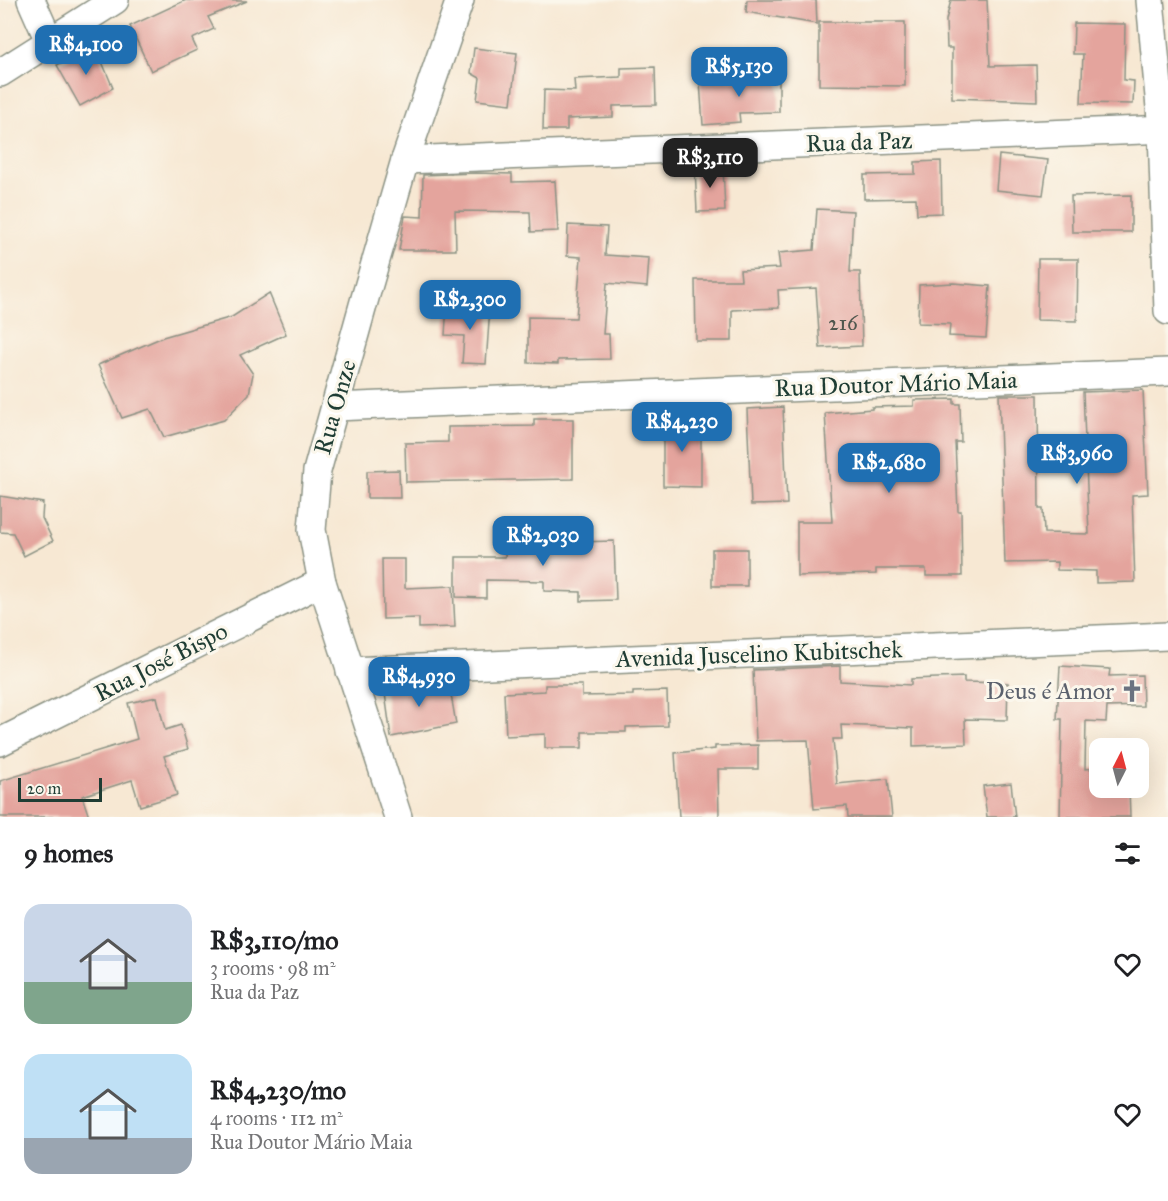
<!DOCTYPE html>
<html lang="en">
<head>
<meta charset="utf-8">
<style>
	:root { --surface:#fff; --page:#f2f2f2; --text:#202124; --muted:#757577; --accent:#1f6fb2 }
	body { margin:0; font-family:"IM FELL Great Primer",serif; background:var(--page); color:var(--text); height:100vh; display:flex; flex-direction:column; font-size:22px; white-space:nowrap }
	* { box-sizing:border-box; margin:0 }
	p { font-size:20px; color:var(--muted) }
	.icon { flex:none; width:33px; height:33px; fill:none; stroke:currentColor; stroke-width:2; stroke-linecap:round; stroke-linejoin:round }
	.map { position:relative; height:817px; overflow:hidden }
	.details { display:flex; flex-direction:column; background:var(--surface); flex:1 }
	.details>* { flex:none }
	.needle { width:39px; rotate:6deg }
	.tools { position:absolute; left:1089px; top:738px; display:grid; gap:12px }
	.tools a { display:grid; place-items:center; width:60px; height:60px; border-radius:12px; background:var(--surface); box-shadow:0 6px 24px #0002; font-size:30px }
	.scale { position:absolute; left:18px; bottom:15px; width:84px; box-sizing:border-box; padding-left:6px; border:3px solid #1f3d34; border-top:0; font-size:16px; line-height:21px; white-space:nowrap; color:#1f3d34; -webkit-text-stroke:4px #fbf7ec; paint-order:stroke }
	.price { position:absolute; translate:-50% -51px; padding:0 14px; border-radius:12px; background:var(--accent); color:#fff; font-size:20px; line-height:39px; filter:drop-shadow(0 2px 3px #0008) }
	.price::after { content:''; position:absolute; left:50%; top:36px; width:18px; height:14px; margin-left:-9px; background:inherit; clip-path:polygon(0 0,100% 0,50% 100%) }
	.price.selected { background:#222; color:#fff }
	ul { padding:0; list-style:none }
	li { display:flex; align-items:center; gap:18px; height:150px; padding:0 24px }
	li span { display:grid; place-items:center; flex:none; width:168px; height:120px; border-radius:18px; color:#555 }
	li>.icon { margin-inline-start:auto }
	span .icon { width:72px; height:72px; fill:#fffc; stroke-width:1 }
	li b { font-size:26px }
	h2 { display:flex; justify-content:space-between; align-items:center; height:72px; padding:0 24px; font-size:26px }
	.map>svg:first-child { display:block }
</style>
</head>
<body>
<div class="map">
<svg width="1168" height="817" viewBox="0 0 1168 817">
	<rect width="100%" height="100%" fill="#fbf7ec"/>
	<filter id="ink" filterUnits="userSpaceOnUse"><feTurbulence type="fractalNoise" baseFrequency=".0167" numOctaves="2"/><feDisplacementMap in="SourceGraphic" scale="12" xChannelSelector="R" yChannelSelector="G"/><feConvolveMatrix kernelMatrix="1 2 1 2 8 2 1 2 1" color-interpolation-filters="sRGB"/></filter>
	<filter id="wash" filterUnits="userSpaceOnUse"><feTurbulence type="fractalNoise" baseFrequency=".008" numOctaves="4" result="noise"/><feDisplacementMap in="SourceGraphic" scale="24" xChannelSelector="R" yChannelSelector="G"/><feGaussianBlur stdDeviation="1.35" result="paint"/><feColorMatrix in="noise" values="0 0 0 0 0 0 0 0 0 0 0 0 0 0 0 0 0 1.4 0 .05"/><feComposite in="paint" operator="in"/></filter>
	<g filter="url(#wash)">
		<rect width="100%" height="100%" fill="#f7e8d3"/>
		<g id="blocks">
			<g fill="#e4a49d">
				<polygon points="186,0 247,1 208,17 214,29 192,39 197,50 151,71 130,26"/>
				<polygon points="747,0 816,0 817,24 746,12"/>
				<polygon points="951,0 987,0 990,66 1036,65 1037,101 952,98 952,48 947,48 946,20"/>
				<polygon points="819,22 905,22 905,86 819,85"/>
				<polygon points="1074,23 1125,24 1124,80 1134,81 1133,104 1081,103 1083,54 1073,54"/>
				<polygon points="95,45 113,88 80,106 57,65"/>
				<polygon points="474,48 517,53 511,104 477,100 480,78 471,73"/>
				<polygon points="655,67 656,105 613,106 613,117 567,119 567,130 543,130 544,90 575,91 574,79 621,77 621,68"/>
				<polygon points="747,74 779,74 779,112 739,113 740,122 703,125 700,82 747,79"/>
				<polygon points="999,155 1048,160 1043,195 996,190"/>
				<polygon points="941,161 942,213 917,214 916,198 864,199 864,175 915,174 915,162"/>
				<polygon points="723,166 725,211 697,212 695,167"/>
				<polygon points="476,173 512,174 512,182 555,181 558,231 531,232 530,212 455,211 456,250 399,250 405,216 422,217 423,175"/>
				<polygon points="1131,195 1131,232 1072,232 1071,196"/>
				<polygon points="817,209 853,211 850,272 860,272 862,346 820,348 816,288 778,290 779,308 732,310 732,341 696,341 695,280 741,280 740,270 780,268 778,253 814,250"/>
				<polygon points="568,225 607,227 605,255 649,258 647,287 607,283 603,334 609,334 610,359 558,360 558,364 528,363 528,317 576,318 581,257 567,256"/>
				<polygon points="1038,259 1078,259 1077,321 1037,320"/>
				<polygon points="953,283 990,286 986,338 949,336 950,324 918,323 919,285"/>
				<polygon points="269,293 286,334 240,355 253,374 249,394 224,420 164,437 150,409 122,418 98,365 163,337 232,317"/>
				<polygon points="447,305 490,308 486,364 462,363 464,336 445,335"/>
				<polygon points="1143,390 1148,494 1132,495 1135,582 1096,583 1096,571 1057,570 1057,562 1005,563 999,395 1038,395 1039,509 1043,509 1044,533 1089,534 1083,392"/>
				<polygon points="954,399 954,404 960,404 961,442 955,442 958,511 961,511 962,576 926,576 926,569 876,569 876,574 797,576 797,522 832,522 825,413 872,409 872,407 914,406 914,400"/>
				<polygon points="783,407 787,504 751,505 747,409"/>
				<polygon points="534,419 573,419 573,479 406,482 405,443 448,442 448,427 534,426"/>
				<polygon points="663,419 701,419 701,487 663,486"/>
				<polygon points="399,470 400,498 367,498 367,471"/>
				<polygon points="0,496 43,503 42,518 53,541 24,556 13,533 0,532"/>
				<polygon points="506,528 538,529 538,543 614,541 616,600 581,601 581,592 544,591 544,581 486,580 486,598 456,597 456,557 505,557"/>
				<rect x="712" y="549" width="35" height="37"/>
				<polygon points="382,559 405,559 405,588 453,586 455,627 419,628 419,618 383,619"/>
				<polygon points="840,666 840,681 911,685 911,679 964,677 964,682 1008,683 1007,720 965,719 966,744 913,746 913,728 841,725 842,739 833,739 837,784 888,779 892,817 848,817 847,806 814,809 808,740 756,741 753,670"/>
				<polygon points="1060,666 1110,669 1109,676 1142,675 1143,706 1107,707 1106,722 1086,721 1085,769 1100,768 1100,788 1129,788 1130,817 1060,817 1062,719 1057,719"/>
				<polygon points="449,683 456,724 391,737 384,686"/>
				<polygon points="545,685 582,685 582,696 633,695 633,692 667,691 668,726 626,727 626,732 582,732 582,748 545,748 545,734 506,736 504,693 545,691"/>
				<polygon points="157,697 165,730 181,725 188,749 164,756 177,795 140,806 132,780 82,796 89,817 0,817 0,781 137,739 128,703"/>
				<polygon points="758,745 758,769 718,769 719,817 679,817 675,753 715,749 715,746"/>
				<polygon points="1011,783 1015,817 987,817 983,786"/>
			</g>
		</g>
	</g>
	<g filter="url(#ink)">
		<use href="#blocks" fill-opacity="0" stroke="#8b9284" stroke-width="1.5"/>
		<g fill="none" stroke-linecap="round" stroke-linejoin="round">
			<g stroke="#8b9284" stroke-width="30">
				<g id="minor">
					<polyline points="31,0 50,43"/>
					<polyline points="1150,0 1162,129 1168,311"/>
					<polyline points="0,73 115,0"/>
					<polyline points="405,160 1168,129"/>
					<polyline points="335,407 1168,372"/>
					<polyline points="350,671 1168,636"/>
					<polyline points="0,742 322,582"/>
					<polyline points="398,817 322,582 312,530 317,471 365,298 405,160 460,0"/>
				</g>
			</g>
			<use href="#minor" stroke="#fff" stroke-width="27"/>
		</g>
	</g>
	<defs>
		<g id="church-bare" transform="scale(1.8)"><path d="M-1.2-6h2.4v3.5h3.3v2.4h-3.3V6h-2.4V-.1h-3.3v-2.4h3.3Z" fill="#6b7280" stroke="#fbf7ec" stroke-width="2.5" paint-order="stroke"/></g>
	</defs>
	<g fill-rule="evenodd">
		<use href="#church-bare" x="1132" y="691"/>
	</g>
	<g text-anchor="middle" stroke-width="6" stroke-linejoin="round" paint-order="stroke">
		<g font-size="21" fill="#50574e">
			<text x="843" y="330">216</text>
		</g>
		<g font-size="24" fill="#1f3d34" stroke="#fbf7ec">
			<text transform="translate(859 142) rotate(-2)" y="8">Rua da Paz</text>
			<text transform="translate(896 384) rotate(-2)" y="8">Rua Doutor Mário Maia</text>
			<text transform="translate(335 407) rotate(-74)" y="8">Rua Onze</text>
			<text transform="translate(759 654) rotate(-2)" y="8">Avenida Juscelino Kubitschek</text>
			<text transform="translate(161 662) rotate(-27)" y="8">Rua José Bispo</text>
		</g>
		<g font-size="24" fill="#5b616d" stroke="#fbf7ec" text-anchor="end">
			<text x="1114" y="699">Deus é Amor</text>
		</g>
	</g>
</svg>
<div class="tools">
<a><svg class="needle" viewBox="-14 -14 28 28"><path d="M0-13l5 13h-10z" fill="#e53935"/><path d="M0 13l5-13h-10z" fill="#757577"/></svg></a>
</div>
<div class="scale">20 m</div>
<b class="price" style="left:86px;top:76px">R$4,100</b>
<b class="price" style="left:739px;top:98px">R$5,130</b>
<b class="price selected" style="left:710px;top:189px">R$3,110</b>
<b class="price" style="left:470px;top:331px">R$2,300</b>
<b class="price" style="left:682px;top:453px">R$4,230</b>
<b class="price" style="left:1077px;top:485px">R$3,960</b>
<b class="price" style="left:889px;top:494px">R$2,680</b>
<b class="price" style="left:543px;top:567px">R$2,030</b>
<b class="price" style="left:419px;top:708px">R$4,930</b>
</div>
<section class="details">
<h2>9 homes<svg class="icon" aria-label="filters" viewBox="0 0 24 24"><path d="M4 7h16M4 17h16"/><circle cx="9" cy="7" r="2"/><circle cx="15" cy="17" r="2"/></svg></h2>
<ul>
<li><span style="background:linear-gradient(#c9d6e8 65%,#7fa58c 0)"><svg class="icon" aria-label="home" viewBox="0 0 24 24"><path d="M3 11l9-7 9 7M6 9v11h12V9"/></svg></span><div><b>R$3,110/mo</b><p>3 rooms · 98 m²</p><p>Rua da Paz</p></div><svg class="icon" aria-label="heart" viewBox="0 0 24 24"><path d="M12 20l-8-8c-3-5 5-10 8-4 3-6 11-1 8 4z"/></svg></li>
<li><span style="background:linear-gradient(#bfe0f5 70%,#9aa5b1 0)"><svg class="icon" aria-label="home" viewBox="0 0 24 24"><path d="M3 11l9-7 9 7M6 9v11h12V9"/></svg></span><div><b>R$4,230/mo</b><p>4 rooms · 112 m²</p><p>Rua Doutor Mário Maia</p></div><svg class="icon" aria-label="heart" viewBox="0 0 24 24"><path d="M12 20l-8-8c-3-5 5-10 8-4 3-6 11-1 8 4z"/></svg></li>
</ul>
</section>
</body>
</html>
